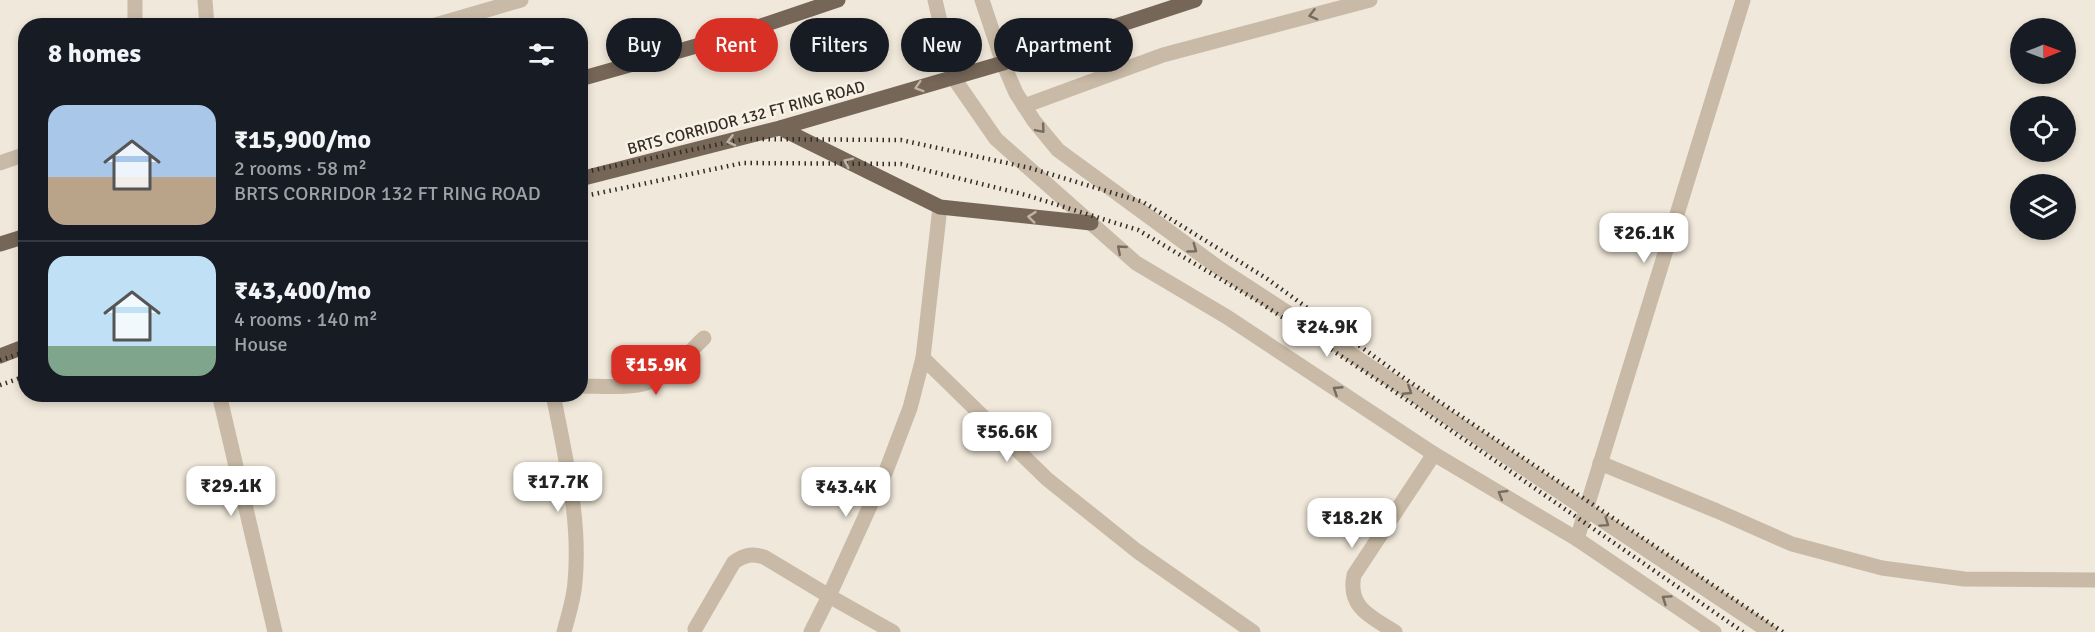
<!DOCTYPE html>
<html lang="en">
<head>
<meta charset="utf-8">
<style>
	:root { --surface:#171b24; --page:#20242c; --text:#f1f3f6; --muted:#9ea1a6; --line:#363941; --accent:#d93025 }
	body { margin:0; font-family:Signika,sans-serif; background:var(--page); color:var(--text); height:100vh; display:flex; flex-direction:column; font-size:22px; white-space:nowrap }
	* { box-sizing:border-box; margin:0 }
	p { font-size:20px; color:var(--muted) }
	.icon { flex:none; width:33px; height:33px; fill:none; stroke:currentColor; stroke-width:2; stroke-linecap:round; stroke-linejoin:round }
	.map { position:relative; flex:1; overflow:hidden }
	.drawer { position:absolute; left:18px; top:18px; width:570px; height:384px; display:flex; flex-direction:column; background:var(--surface); border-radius:24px; box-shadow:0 3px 9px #0003 }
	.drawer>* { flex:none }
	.banner { position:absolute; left:606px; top:18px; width:570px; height:54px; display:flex; gap:12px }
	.needle { width:39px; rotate:89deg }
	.buttons { position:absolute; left:2010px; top:18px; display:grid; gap:12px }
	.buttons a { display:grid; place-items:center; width:66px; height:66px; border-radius:50%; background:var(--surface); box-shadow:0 3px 9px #0003; font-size:30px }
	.price { position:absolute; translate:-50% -51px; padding:0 14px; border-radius:12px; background:#fff; color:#222; font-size:20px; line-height:39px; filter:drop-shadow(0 2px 3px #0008) }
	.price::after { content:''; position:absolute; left:50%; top:36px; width:18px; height:14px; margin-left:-9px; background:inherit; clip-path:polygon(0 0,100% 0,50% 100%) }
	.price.on { background:var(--accent); color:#fff }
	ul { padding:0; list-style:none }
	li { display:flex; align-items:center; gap:18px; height:150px; padding:0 30px }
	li+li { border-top:2px solid var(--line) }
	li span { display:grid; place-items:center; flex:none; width:168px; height:120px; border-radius:18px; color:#555 }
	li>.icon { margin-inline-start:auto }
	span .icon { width:72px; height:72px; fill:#fffc; stroke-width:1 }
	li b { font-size:26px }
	h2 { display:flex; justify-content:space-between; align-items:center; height:72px; padding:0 30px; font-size:26px }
	.pill { padding:0 21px; border-radius:27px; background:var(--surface); box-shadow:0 3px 9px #0003; font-size:21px; line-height:54px }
	.pill.on { background:var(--accent); color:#fff }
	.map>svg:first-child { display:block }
</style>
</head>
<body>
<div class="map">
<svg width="2095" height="632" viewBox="0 0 2095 632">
	<rect width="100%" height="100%" fill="#f0e8da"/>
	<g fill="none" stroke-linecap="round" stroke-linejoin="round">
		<g stroke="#c8baa6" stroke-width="15">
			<polyline points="135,0 135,26"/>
			<polyline points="205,0 207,26"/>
			<polyline points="935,0 953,77 996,139 1136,263 1227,317 1434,454 1577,539 1714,632"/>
			<polyline points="982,0 1003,63 1016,93 1034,121 1058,150 1219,268 1417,397 1770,632"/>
			<polyline points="432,26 521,0"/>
			<polyline points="1024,106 1163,55 1370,0"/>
			<polyline points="0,163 26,154"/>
			<polyline points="940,207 923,358 1047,479 1137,551 1253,632"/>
			<path d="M 580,386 C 605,386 636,390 659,378 C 676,369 690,351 704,338"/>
			<polyline points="219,394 275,632"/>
			<path d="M 553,394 C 565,456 581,519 575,582 C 574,599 568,616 564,632"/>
			<polyline points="1600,463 1717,511 1792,544 1882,568 1964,579 2095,580"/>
			<polyline points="1577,539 1743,0"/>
			<path d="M 695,629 L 734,562 C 745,555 752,553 764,557 L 829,596 L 811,632"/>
			<polyline points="893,632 829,596 886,471 910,408 923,358"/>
			<path d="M 1395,632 C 1372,617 1347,608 1354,575 L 1434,454"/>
		</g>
		<g stroke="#766658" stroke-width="15">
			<polyline points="580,79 728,37 838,0"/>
			<polyline points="780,128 940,207 1091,223"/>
			<polyline points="580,179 780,128 1003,63 1195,0"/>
			<polyline points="0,244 26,236"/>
			<polyline points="0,356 26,346"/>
		</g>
		<g stroke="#342d27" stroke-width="4.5" stroke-dasharray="1.5 4.5" stroke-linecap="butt">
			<polyline points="580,173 744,139 901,140 1030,168 1143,202 1266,278 1404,378 1783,632"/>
			<polyline points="580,197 743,163 901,164 1026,195 1138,230 1256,300 1391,389 1743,632"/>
			<polyline points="0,360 26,352"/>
			<polyline points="0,385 26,376"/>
		</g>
	</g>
	<defs><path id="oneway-chevron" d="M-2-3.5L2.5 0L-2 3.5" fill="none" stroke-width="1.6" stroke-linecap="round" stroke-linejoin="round" transform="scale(1.5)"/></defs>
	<g stroke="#776c60">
		<use href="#oneway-chevron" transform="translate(1313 15) rotate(165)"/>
		<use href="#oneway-chevron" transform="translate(1041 129) rotate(50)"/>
		<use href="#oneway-chevron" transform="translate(1121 249) rotate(-139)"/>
		<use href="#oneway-chevron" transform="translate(1193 249) rotate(36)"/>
		<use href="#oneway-chevron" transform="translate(1337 390) rotate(-147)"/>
		<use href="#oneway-chevron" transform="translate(1408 391) rotate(33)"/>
		<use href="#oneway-chevron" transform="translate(1502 494) rotate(-149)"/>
		<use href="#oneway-chevron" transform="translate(1605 523) rotate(35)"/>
		<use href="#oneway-chevron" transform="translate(1666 599) rotate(-146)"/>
	</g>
	<g stroke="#beb3a6">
		<use href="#oneway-chevron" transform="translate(919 87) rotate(163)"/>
		<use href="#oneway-chevron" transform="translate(731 141) rotate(166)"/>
		<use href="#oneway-chevron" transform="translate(848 162) rotate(-154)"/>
		<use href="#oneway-chevron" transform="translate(1032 217) rotate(-174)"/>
	</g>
	<g text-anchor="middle" stroke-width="5" stroke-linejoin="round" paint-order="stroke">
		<g font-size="16" fill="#342d27" stroke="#f8f2e6">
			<text transform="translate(746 117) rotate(-15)" y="6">BRTS CORRIDOR 132 FT RING ROAD</text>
		</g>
	</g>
</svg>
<div class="buttons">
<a><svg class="needle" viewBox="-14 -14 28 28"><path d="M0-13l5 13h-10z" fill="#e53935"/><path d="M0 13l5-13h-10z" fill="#9ea1a6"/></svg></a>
<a><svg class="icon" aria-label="locate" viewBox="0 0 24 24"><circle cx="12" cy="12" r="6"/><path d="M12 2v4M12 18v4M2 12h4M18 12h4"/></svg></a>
<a><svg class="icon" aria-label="layers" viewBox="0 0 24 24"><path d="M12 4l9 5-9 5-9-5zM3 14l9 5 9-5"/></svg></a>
</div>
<b class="price" style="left:1644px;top:264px">₹26.1K</b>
<b class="price" style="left:1327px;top:358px">₹24.9K</b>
<b class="price on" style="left:656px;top:396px">₹15.9K</b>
<b class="price" style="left:1007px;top:463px">₹56.6K</b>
<b class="price" style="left:558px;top:513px">₹17.7K</b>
<b class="price" style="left:231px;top:517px">₹29.1K</b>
<b class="price" style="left:846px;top:518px">₹43.4K</b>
<b class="price" style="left:1352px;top:549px">₹18.2K</b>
<div class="banner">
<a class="pill">Buy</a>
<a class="pill on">Rent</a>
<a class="pill">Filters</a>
<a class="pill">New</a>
<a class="pill">Apartment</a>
</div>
<section class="drawer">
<h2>8 homes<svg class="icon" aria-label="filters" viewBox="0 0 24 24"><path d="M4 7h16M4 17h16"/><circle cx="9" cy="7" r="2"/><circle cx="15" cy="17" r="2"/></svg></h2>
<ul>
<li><span style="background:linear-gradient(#a9c7e8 60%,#b9a48a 0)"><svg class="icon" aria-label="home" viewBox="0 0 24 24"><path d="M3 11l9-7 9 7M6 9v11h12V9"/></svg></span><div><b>₹15,900/mo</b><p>2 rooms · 58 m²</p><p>BRTS CORRIDOR 132 FT RING ROAD</p></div></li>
<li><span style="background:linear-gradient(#bfe0f5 75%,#7fa58c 0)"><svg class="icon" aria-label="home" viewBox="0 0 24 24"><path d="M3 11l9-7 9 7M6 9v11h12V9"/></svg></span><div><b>₹43,400/mo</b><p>4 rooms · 140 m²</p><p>House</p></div></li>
</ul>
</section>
</div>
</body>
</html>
